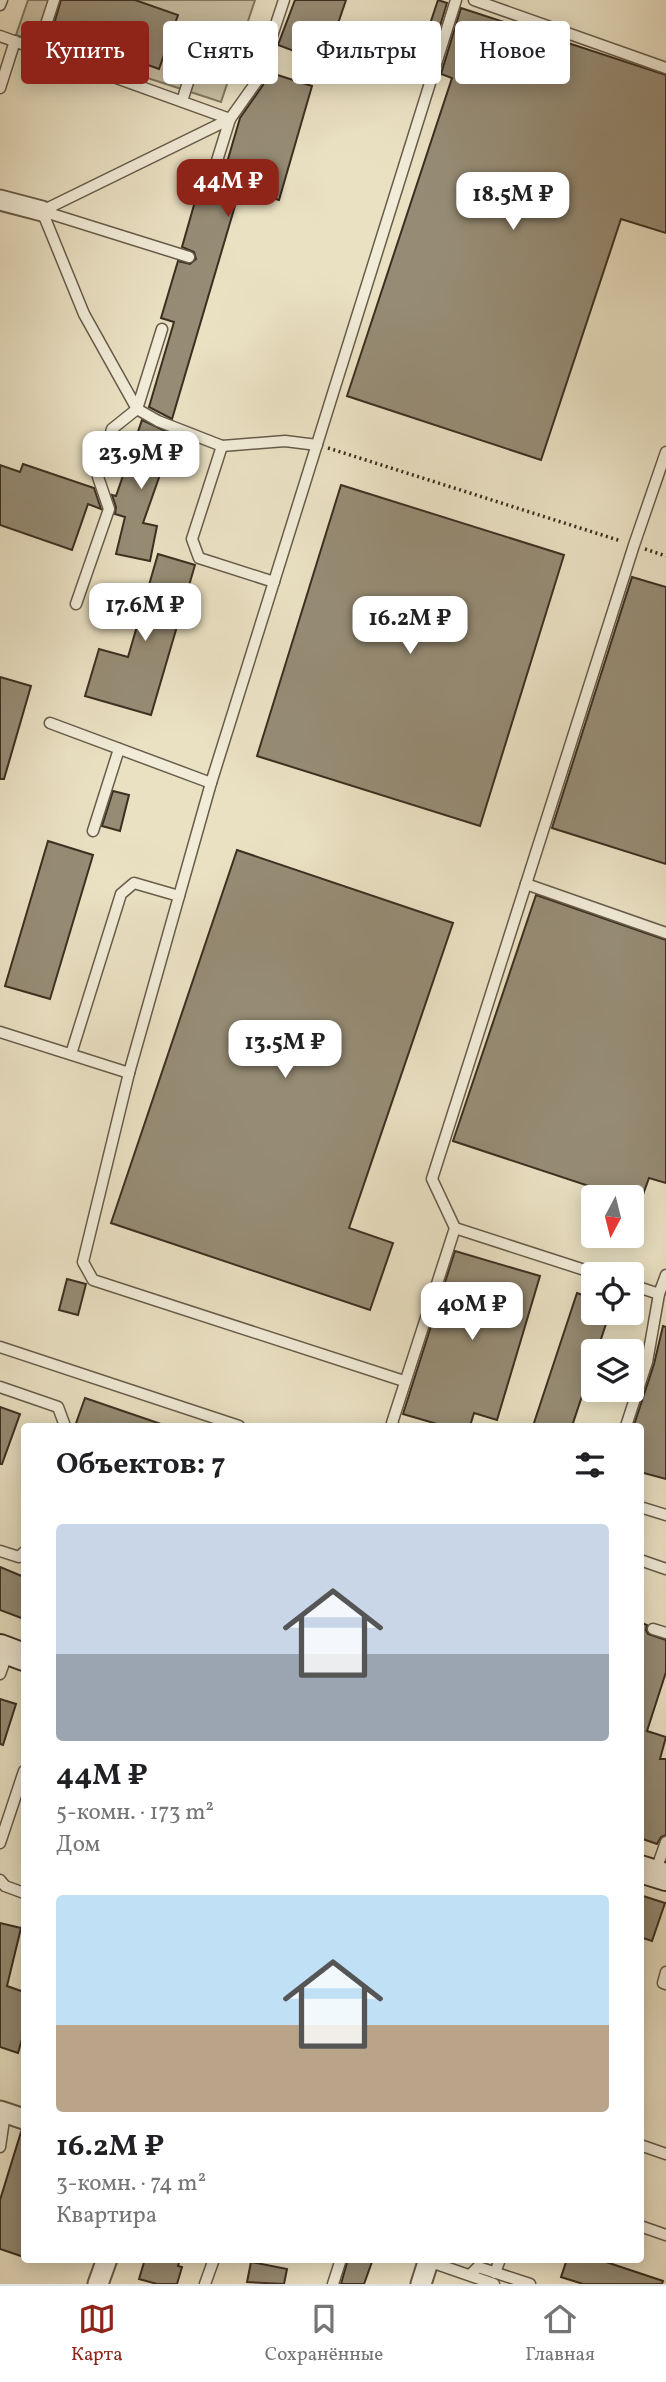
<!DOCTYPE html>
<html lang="ru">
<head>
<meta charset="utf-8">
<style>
	:root { --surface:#fff; --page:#f2f2f2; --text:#202124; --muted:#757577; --line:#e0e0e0; --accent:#8f2418 }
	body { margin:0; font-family:Vollkorn,serif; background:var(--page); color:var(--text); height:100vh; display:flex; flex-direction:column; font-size:26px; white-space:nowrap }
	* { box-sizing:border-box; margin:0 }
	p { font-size:23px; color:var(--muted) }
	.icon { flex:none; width:38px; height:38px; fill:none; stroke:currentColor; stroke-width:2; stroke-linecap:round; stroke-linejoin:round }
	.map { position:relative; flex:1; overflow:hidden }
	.panel { position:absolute; left:21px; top:1423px; width:623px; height:840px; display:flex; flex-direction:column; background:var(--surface); border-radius:7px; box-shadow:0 4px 18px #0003 }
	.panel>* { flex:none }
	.top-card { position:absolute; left:21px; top:21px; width:625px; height:63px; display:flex; gap:14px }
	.needle { width:46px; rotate:187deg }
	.controls { position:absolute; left:581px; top:1185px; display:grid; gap:14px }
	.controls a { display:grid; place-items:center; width:63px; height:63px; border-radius:7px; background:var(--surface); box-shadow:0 4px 18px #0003; font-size:35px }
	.price { position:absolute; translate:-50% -60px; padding:0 16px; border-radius:14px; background:#fff; color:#222; font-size:23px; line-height:46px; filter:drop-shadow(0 2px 4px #0008) }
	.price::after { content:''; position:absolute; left:50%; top:42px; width:21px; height:16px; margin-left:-10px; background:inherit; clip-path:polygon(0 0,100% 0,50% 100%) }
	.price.selected { background:var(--accent); color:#fff }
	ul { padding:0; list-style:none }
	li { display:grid; align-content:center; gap:14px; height:371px; padding:0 35px }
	li span { display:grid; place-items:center; height:217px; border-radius:7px; color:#555 }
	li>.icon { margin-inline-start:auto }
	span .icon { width:126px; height:126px; fill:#fffc; stroke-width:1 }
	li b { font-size:30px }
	h2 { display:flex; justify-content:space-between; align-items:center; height:84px; padding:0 35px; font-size:30px }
	.pill { padding:0 24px; border-radius:7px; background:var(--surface); box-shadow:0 4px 18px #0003; font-size:24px; line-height:63px }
	.pill.selected { background:var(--accent); color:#fff }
	.tabs { display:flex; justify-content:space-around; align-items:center; height:98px; border-top:2px solid var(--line); background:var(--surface); font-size:19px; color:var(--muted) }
	.tabs a { display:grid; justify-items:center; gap:4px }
	.tabs .selected { color:var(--accent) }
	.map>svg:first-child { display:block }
</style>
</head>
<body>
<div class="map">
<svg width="666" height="2284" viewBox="0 0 666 2284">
	<rect width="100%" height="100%" fill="#eae1c3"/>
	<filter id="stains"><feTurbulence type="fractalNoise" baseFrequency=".00286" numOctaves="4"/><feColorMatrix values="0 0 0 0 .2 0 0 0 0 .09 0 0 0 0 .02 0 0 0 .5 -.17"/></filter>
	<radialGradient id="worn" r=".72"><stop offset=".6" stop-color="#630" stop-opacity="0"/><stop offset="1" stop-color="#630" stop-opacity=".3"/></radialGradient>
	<polygon fill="#ccc3a7" stroke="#847964" stroke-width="2" points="28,0 255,0 221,102 16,35"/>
	<g fill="#968c75" stroke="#3c2f21" stroke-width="2">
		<polygon points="61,0 135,0 178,15 159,69 52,31"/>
		<polygon points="295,0 346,0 330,47 345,52 339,68 278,45"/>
		<polygon points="438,0 447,3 427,69 416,66"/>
		<polygon points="461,8 666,75 666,233 621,219 541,460 347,396 452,78 441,74"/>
		<polygon points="268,72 312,86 279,200 240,189 172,419 149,407 174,322 161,318 178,261 190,264 196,259 194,252 182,247 202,177 199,197 201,201 207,203 213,199 218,182 221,183 240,118 263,85"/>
		<polygon points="142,420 174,435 143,523 157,526 150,561 116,554 125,517 115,514 116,507 112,495 116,496"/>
		<polygon points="23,464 94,488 101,509 88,504 72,550 0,525 0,465 20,472"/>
		<polygon points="341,485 564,555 480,826 257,756"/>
		<polygon points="158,554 195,565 151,715 85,696 99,649 128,657"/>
		<polygon points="632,577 666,587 666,864 552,828"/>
		<polygon points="0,677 31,686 4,779 0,779"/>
		<polygon points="113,791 129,795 120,831 102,826"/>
		<polygon points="48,841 93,855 50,999 5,986"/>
		<polygon points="237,850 453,923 349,1228 393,1243 370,1310 111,1223"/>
		<polygon points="536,895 666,940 666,1183 649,1178 640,1203 632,1200 632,1197 622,1197 453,1141"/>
		<polygon points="455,1251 540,1276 497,1420 474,1413 470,1426 444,1426 403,1414"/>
		<polygon points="67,1279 86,1284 78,1315 59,1310"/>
		<polygon points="577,1293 593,1299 593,1312 610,1312 597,1351 593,1351 593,1363 572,1426 533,1426"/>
		<polygon points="663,1326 666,1327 666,1479 640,1472 640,1426 634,1425 654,1364"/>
		<polygon points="85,1398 161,1424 161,1426 75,1426"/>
		<polygon points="0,1407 20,1414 2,1464 0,1464"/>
		<polygon points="0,1567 24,1577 24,1619 0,1610"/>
		<polygon points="640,1622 647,1625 646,1630 648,1634 666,1640 666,1672 647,1731 666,1737 660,1759 666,1759 666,1835 661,1837 657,1844 640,1838"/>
		<polygon points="0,1699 16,1704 3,1745 0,1744"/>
		<polygon points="640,1895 665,1903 652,1941 640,1937"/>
		<polygon points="0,1923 21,1928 7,1986 24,1992 24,2032 18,2053 0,2047"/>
		<polygon points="21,2132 24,2133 24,2257 0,2249 0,2200"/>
		<polygon points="145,2259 180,2259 178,2266 182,2267 177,2284 157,2284 139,2279"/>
		<polygon points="348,2259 373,2259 364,2284 341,2284"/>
		<polygon points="567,2259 597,2259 663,2281 662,2284 583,2284 561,2277"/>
		<polygon points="251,2262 287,2269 284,2284 247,2282"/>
	</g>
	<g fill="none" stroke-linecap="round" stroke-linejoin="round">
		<g stroke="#685c4a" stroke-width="13">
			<g id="lane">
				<polyline points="474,0 666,68"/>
				<polyline points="0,5 2,0"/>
				<polyline points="238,28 257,80"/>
				<polyline points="0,36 230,119"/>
				<polyline points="38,49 54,0"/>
				<polyline points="0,88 15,41"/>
				<polyline points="182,101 198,51"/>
				<polyline points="206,196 230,119 257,81 284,0"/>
				<polyline points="42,211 84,314 137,409 162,329"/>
				<polyline points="42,211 230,119"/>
				<polyline points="42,211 189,257"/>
				<polyline points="222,446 192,539 199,558 274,582"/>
				<polyline points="76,604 109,509 98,477 112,429 137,409 158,421 222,446 285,441 317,445"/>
				<polyline points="50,723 211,783"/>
				<polyline points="93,831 119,749"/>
				<polyline points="526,884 666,933"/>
				<polyline points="0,1032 129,1073"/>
				<polyline points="71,1054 121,894 134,883 179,896"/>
				<polyline points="455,1228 597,1274"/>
				<polyline points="632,1285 659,1294 666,1275"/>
				<polyline points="0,1347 239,1426"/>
				<polyline points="404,1381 93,1280 83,1262 129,1073 211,783 456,0"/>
				<polyline points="0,1387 58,1407 65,1426"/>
				<polyline points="394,1426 392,1423 455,1228 432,1179 634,545 666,452"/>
				<polyline points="626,1426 647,1362 659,1294"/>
				<polyline points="640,1507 666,1515"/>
				<polyline points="0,1551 19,1557 24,1552"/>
				<polyline points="640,1560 666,1569"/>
				<polyline points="653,1629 666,1633"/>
				<polyline points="0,1674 8,1652"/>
				<polyline points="0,1843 24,1771"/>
				<polyline points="655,1873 666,1842"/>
				<polyline points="0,1880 5,1886 24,1893"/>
				<polyline points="666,1972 663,1983 666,1984"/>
				<polyline points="640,2145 666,2154"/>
				<polyline points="0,2147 5,2113"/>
				<polyline points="640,2226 666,2235"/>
				<polyline points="428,2261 494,2284"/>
				<polyline points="495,2273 500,2259"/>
				<polyline points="470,2275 478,2267 530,2284"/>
				<polyline points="205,2284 214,2259"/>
				<polyline points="333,2284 341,2259"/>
			</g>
		</g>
		<g stroke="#685c4a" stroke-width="23">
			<g id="street">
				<polyline points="0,200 42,211"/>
				<polyline points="0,2111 24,2119"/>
				<polyline points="98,2284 107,2259"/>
				<polyline points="421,2284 429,2259"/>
			</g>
		</g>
		<g stroke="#3c2f21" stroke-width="30">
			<g id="secondary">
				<polyline points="0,1648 24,1657"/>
				<polyline points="640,1869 666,1877"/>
			</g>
		</g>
		<g stroke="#3c2f21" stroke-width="3.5" stroke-dasharray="2 3.5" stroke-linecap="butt">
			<polyline points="328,448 621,541"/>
			<polyline points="645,549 666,556"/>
		</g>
		<use href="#lane" stroke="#f1ecd8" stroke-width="10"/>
		<use href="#street" stroke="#f1ecd8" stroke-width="19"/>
		<use href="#secondary" stroke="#f1ecd8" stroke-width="26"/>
	</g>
	<rect width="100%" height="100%" filter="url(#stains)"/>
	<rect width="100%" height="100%" fill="url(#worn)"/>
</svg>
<div class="controls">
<a><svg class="needle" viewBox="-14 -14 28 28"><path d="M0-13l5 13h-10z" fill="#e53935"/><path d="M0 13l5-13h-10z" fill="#757577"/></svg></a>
<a><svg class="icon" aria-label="locate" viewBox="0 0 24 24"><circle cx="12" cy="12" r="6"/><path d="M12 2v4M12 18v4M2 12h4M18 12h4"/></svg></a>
<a><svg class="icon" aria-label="layers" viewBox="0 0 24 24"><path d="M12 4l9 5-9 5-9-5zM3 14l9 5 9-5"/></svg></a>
</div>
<b class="price selected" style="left:228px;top:219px">44M ₽</b>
<b class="price" style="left:513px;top:232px">18.5M ₽</b>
<b class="price" style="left:141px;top:491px">23.9M ₽</b>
<b class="price" style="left:145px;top:643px">17.6M ₽</b>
<b class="price" style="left:410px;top:656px">16.2M ₽</b>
<b class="price" style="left:285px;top:1080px">13.5M ₽</b>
<b class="price" style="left:472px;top:1342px">40M ₽</b>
<div class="top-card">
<a class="pill selected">Купить</a>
<a class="pill">Снять</a>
<a class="pill">Фильтры</a>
<a class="pill">Новое</a>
</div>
<section class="panel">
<h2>Объектов: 7<svg class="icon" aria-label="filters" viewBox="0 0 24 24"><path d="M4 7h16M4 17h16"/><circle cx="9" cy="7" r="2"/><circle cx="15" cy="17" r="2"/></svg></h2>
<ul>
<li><span style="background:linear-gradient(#c9d6e8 60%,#9aa5b1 0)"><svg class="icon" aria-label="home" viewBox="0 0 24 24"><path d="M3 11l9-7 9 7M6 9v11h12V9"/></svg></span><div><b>44M ₽</b><p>5-комн. · 173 m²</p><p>Дом</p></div></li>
<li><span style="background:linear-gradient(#bfe0f5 60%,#b9a48a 0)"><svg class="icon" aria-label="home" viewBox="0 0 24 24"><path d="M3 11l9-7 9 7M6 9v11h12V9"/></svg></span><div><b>16.2M ₽</b><p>3-комн. · 74 m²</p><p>Квартира</p></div></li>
</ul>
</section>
</div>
<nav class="tabs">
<a class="selected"><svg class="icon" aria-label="map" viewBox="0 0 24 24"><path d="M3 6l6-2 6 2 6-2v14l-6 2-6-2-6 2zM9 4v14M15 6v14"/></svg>Карта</a>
<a><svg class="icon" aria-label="saved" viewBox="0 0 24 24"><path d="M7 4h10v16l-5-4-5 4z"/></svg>Сохранённые</a>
<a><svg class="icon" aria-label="home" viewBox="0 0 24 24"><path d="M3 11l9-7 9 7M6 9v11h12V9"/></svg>Главная</a>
</nav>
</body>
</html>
